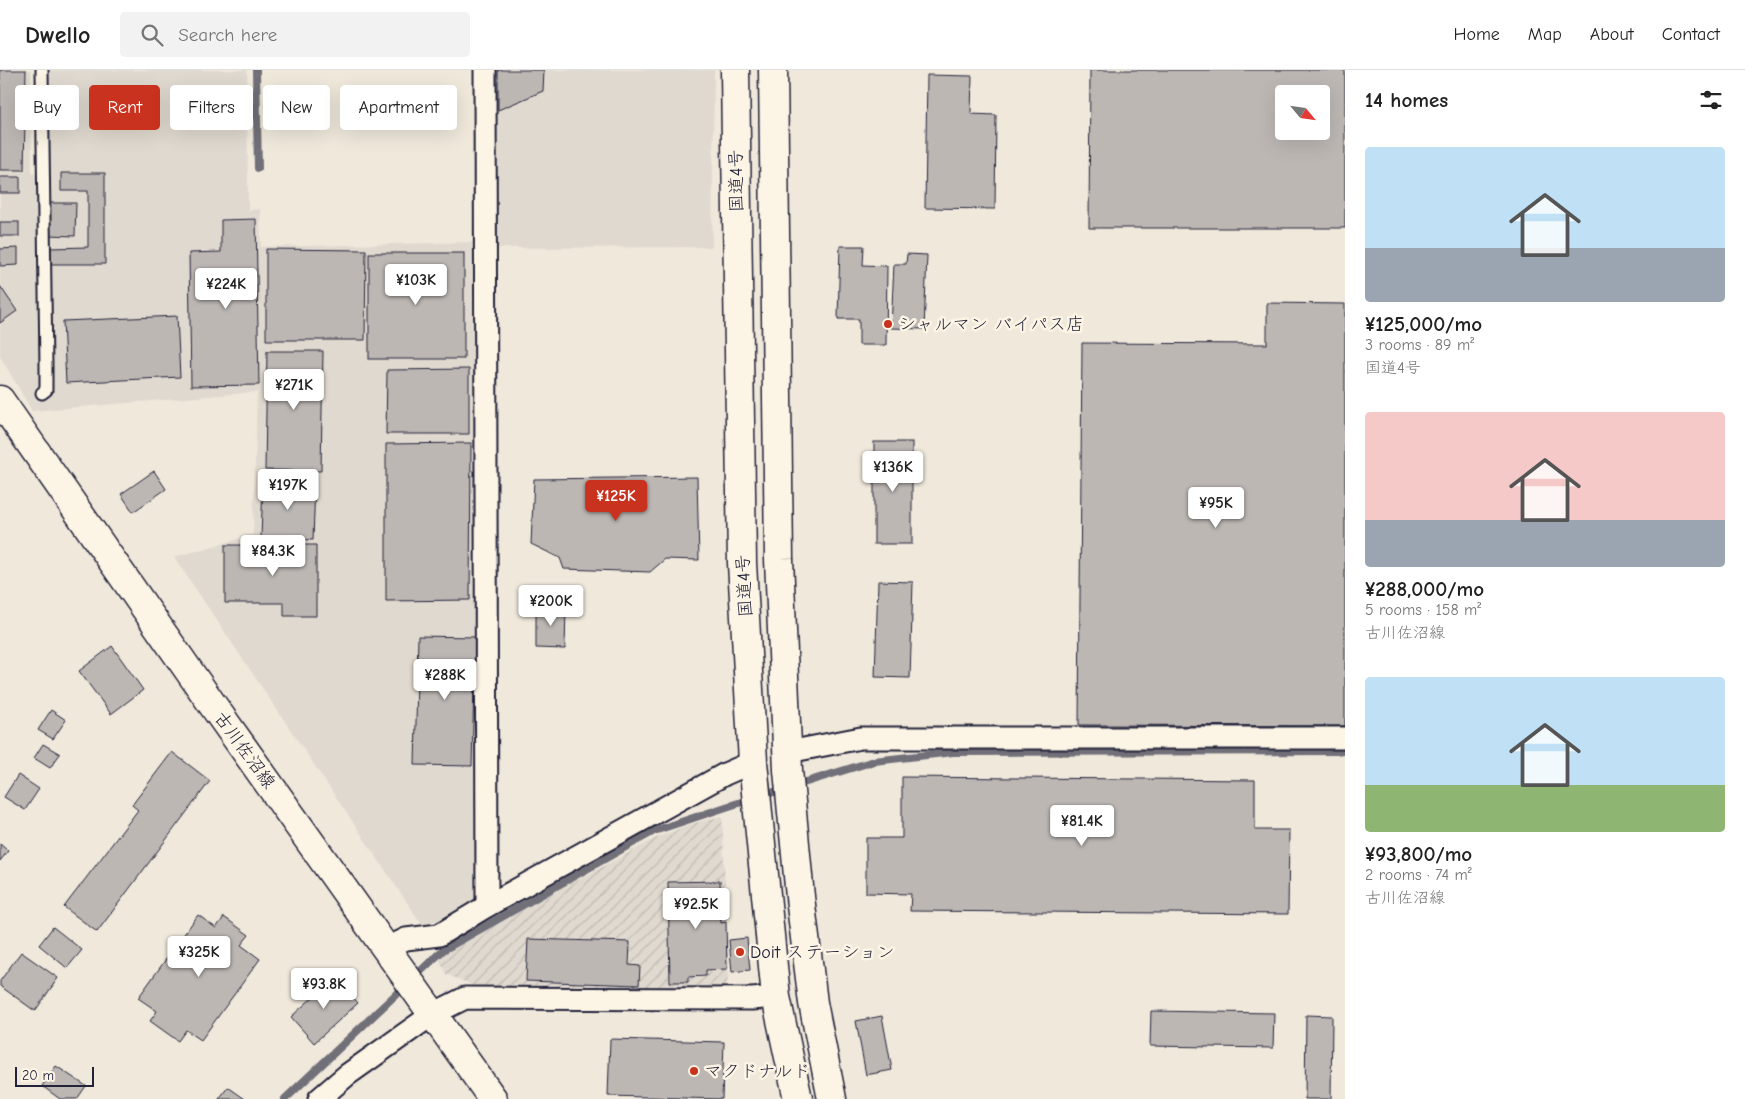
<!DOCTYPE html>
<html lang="en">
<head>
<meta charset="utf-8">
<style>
	:root { --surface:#fff; --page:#f2f2f2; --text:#222; --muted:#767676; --line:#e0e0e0; --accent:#c8321e }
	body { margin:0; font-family:"Comic Neue","Klee One",sans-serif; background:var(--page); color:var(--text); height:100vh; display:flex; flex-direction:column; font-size:19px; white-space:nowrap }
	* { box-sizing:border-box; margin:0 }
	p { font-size:16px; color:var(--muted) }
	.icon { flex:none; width:28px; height:28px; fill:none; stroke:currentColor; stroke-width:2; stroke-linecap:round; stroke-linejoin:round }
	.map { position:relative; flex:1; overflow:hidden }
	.sheet { display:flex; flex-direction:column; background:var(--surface); width:400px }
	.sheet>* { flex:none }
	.guide { position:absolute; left:15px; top:15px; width:475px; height:45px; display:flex; gap:10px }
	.needle { width:32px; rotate:119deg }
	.buttons { position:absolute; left:1275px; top:15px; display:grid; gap:10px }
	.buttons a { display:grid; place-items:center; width:55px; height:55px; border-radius:5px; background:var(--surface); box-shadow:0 5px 20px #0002; font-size:25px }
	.scale { position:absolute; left:15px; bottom:12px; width:79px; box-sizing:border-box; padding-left:5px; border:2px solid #22223b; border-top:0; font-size:14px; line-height:18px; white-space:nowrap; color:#22223b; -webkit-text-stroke:4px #fcf5e5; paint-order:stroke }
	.price { position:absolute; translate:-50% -42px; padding:0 11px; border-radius:5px; background:#fff; color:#222; font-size:16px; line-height:32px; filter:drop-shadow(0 1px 2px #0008) }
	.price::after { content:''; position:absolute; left:50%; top:30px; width:15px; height:11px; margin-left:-8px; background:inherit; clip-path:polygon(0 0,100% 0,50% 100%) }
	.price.current { background:var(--accent); color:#fff }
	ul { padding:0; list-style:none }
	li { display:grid; align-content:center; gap:10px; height:265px; padding:0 20px }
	li span { display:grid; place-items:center; height:155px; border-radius:5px; color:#555 }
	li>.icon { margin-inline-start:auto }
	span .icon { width:90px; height:90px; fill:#fffc; stroke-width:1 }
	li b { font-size:21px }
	h2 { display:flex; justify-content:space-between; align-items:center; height:60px; padding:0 20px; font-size:21px }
	.pill { padding:0 18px; border-radius:5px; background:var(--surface); box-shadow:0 5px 20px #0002; font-size:18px; line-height:45px }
	.pill.current { background:var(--accent); color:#fff }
	header { display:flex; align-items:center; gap:30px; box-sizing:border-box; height:70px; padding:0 25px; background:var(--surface); border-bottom:1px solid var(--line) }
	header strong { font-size:24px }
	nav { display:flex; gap:28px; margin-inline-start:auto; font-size:18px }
	.search { width:350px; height:45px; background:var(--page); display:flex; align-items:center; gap:12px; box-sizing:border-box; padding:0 18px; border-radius:5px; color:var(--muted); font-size:19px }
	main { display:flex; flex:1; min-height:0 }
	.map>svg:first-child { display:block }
</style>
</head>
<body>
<header>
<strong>Dwello</strong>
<div class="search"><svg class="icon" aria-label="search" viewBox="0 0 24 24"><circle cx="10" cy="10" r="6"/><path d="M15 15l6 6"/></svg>Search here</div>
<nav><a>Home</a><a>Map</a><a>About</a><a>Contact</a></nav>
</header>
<main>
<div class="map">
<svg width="1345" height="1029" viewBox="0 0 1345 1029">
	<defs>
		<pattern id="industrial-furrows" width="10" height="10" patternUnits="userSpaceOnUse" patternTransform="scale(1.25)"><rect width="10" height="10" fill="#e0d9cf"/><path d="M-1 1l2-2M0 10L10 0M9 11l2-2" fill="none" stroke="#c0bab3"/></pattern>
	</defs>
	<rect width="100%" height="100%" fill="#efe8db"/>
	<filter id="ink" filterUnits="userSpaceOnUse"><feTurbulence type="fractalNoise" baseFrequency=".02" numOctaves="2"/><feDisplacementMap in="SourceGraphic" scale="10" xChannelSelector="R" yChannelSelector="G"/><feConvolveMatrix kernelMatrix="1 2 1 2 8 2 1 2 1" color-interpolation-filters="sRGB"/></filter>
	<g filter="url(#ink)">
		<g fill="#e0d9cf">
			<polygon points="0,0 31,0 32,103 45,106 46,0 247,0 248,140 260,139 261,177 479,172 476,834 434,857 421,853 174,487 253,465 257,322 32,341 0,286"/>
			<polygon points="494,0 714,0 712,177 497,178"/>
		</g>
		<polygon fill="url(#industrial-furrows)" points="722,746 729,905 726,916 484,920 446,904 439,888 450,878 658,767 691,754"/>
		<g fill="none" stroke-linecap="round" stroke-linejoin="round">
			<g stroke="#716f79" stroke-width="8">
				<polyline points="256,0 258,98"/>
				<polyline points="285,1029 443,880 654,761 729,736 874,691 953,682 1345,681"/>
			</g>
		</g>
		<g fill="#bcb7b3" stroke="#22223b" fill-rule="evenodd">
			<polygon points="0,0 26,0 24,100 0,100"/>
			<polygon points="498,0 544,0 543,21 498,40"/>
			<path d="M 1090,0 L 1345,0 L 1345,158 L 1089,158 ZM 1284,24 L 1321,24 L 1321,61 L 1284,61 Z"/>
			<polygon points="927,5 972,6 971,44 996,45 995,139 925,138"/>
			<polygon points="61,103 105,103 105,194 50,194 50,178 88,177 88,121 61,121"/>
			<rect x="0" y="107" width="20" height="16"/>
			<polygon points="49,133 76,133 75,166 48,165"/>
			<polygon points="256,149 259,315 191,316 189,183 221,182 221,150"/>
			<rect x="0" y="152" width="19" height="14"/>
			<polygon points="840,176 864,176 863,195 887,196 886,275 859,275 859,249 838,249"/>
			<polygon points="18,178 18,195 0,196 0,179"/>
			<polygon points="266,179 366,180 365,270 266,270"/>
			<rect x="369" y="183" width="95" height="106"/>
			<polygon points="907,184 927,185 924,259 891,258 894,194 906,194"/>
			<polygon points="0,216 17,241 0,253"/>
			<polygon points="1267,233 1345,234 1345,656 1079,655 1082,273 1267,274"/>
			<polygon points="177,246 180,307 66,313 63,251"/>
			<polygon points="267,281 323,281 321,401 265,400"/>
			<polygon points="469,299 469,364 386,364 387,300"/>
			<rect x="874" y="372" width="38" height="102"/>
			<polygon points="471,373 470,530 386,531 386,374"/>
			<polygon points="154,401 166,419 133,442 121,424"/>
			<polygon points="697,407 699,490 665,489 650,502 564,499 560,488 531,474 534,409"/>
			<polygon points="263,412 315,414 313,470 261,468"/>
			<polygon points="225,475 316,475 316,546 284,546 284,533 225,533"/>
			<polygon points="878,511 913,512 910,608 875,607"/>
			<polygon points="536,535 566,537 565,579 536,578"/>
			<polygon points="418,566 475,567 472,696 415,695"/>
			<polygon points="112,576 143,620 111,644 79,601"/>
			<polygon points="51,640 66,650 53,669 38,660"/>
			<polygon points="43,674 60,684 50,698 34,688"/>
			<polygon points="172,682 210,711 97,862 64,837 138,740 132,735"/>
			<polygon points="18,705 39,719 25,740 4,727"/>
			<polygon points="902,707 1255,710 1255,760 1289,760 1288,844 910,841 911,824 866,823 866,768 902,768"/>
			<polygon points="0,774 8,781 0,791"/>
			<polygon points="720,811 721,853 726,852 727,899 706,900 706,906 688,907 688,912 670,912 668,812"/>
			<polygon points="198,845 216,858 224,847 249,865 241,875 260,889 201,970 186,960 178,971 150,951 157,941 138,928"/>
			<polygon points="53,857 82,880 67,898 39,875"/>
			<polygon points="747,868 750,900 732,902 729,870"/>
			<polygon points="528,869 630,872 629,895 640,896 639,915 526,911"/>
			<polygon points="21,882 58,908 35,941 0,916 0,911"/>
			<polygon points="335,907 358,933 314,973 291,947"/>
			<polygon points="1151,941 1274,943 1273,978 1150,976"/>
			<polygon points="1306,945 1332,946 1331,1029 1305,1029"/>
			<polygon points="882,946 892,1000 866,1005 856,951"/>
			<polygon points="610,969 724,972 722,1029 608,1026"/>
			<polygon points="56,996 86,1016 77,1029 60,1029 42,1016"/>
			<polygon points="228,1017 245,1029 219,1029"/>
		</g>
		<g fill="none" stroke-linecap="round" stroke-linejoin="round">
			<g stroke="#22223b" stroke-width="15">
				<polyline id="lane" points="42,323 46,320 46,296 42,0"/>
			</g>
			<g stroke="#22223b" stroke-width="25">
				<g id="street">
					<polyline points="485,0 487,836"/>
					<polyline points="788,682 861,668 1345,668"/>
					<polyline points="387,878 406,869 439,865 487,836 725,704 753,692"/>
					<polyline points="319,1029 347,1005 433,944 465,928 752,929 776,927"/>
				</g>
			</g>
			<g stroke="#22223b" stroke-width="31">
				<polyline id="primary" points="0,330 212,634 493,1029"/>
			</g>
			<g stroke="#22223b" stroke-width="31">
				<g id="highway">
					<polyline points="735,0 742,493 753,692 776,927 798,1029"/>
					<polyline points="773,0 779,489 788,700 800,827 813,933 832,1029"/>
				</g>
			</g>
			<use href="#lane" stroke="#fcf5e5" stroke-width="11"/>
			<use href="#street" stroke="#fcf5e5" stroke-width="21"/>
			<use href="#primary" stroke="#fcf5e5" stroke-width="28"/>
			<use href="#highway" stroke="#fcf5e5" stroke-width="28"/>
		</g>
	</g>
	<g fill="#c8321e" stroke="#fcf5e5" stroke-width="2">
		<circle cx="888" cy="254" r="5"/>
		<circle cx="740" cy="882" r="5"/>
		<circle cx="694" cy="1001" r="5"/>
	</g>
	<g text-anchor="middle" stroke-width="5" stroke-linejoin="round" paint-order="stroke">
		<g font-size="18" fill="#22223b" stroke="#fcf5e5">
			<text transform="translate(736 111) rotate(-91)" y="6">国道4号</text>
			<text transform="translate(744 516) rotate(-93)" y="6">国道4号</text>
			<text transform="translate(245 680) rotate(54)" y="6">古川佐沼線</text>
		</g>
		<g font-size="18" fill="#22223b" stroke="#fcf5e5" text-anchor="start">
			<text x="898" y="260">シャルマン バイパス店</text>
			<text x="750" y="888">Doit ステーション</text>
			<text x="704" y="1007">マクドナルド</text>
		</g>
	</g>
</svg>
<div class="buttons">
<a><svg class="needle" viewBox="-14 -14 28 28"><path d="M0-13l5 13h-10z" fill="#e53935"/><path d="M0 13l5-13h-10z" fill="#767676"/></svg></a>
</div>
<div class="scale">20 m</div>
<b class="price" style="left:416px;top:236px">¥103K</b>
<b class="price" style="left:226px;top:240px">¥224K</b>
<b class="price" style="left:294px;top:341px">¥271K</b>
<b class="price" style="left:893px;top:423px">¥136K</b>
<b class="price" style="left:288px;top:441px">¥197K</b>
<b class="price current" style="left:616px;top:452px">¥125K</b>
<b class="price" style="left:1216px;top:459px">¥95K</b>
<b class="price" style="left:273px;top:507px">¥84.3K</b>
<b class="price" style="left:551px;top:557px">¥200K</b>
<b class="price" style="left:445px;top:631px">¥288K</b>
<b class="price" style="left:1082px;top:777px">¥81.4K</b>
<b class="price" style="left:696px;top:860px">¥92.5K</b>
<b class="price" style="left:199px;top:908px">¥325K</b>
<b class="price" style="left:324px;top:940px">¥93.8K</b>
<div class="guide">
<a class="pill">Buy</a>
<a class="pill current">Rent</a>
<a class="pill">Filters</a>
<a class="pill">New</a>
<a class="pill">Apartment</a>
</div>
</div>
<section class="sheet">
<h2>14 homes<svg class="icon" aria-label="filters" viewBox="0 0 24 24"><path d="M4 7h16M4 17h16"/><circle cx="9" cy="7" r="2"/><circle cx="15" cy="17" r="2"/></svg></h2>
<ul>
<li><span style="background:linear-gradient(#bfe0f5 65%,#9aa5b1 0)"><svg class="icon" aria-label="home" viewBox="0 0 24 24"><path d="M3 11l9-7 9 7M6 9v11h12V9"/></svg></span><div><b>¥125,000/mo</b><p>3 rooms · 89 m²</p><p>国道4号</p></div></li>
<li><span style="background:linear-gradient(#f6c9c9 70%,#9aa5b1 0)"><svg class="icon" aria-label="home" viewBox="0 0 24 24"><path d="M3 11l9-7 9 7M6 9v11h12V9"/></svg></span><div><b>¥288,000/mo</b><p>5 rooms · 158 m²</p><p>古川佐沼線</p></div></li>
<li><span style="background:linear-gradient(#bfe0f5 70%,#8fb573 0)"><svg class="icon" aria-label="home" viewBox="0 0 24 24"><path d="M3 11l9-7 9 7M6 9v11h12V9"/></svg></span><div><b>¥93,800/mo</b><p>2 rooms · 74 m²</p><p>古川佐沼線</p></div></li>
</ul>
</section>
</main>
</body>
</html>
